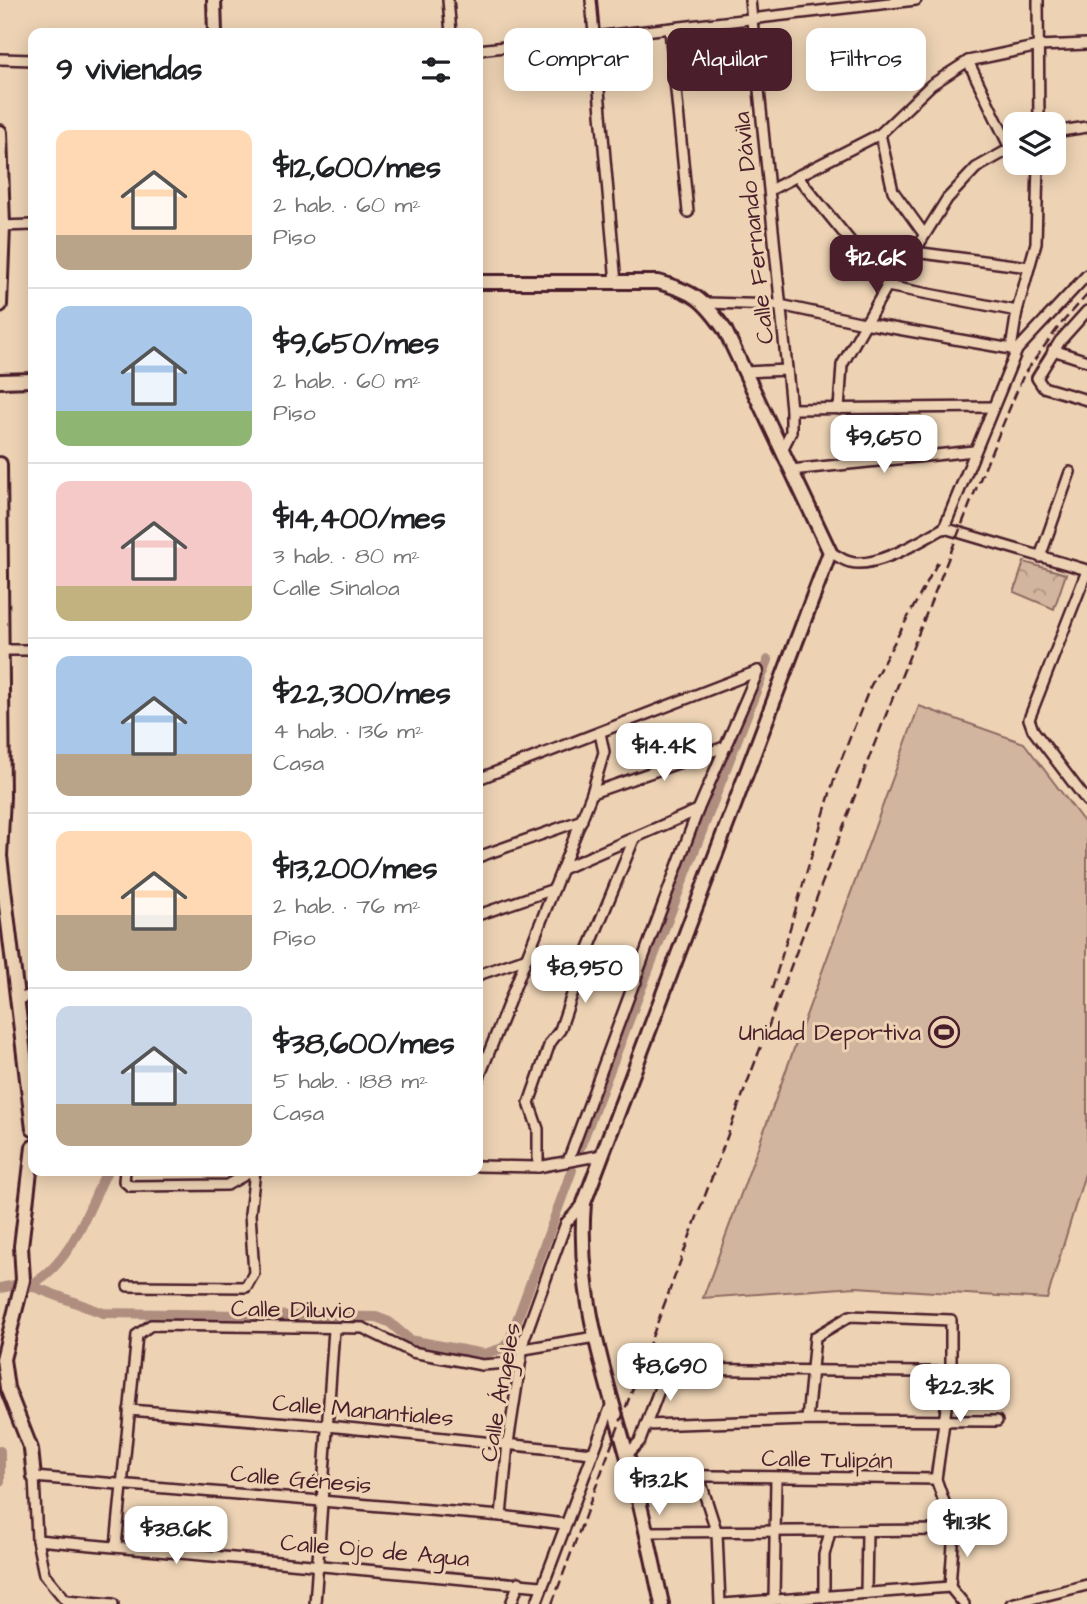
<!DOCTYPE html>
<html lang="es">
<head>
<meta charset="utf-8">
<style>
	:root { --surface:#fff; --page:#f2f2f2; --text:#202124; --muted:#757577; --line:#e0e0e0; --accent:#4a1f2b }
	body { margin:0; font-family:"Architects Daughter",sans-serif; background:var(--page); color:var(--text); height:100vh; display:flex; flex-direction:column; font-size:26px; white-space:nowrap }
	* { box-sizing:border-box; margin:0 }
	p { font-size:23px; color:var(--muted) }
	.icon { flex:none; width:38px; height:38px; fill:none; stroke:currentColor; stroke-width:2; stroke-linecap:round; stroke-linejoin:round }
	.map { position:relative; flex:1; overflow:hidden }
	.drawer { position:absolute; left:28px; top:28px; width:455px; height:1148px; display:flex; flex-direction:column; background:var(--surface); border-radius:14px; box-shadow:0 4px 18px #0003 }
	.drawer>* { flex:none }
	.top-card { position:absolute; left:504px; top:28px; width:478px; height:63px; display:flex; gap:14px }
	.fabs { position:absolute; left:1003px; top:112px; display:grid; gap:14px }
	.fabs a { display:grid; place-items:center; width:63px; height:63px; border-radius:14px; background:var(--surface); box-shadow:0 4px 18px #0003; font-size:35px }
	.price { position:absolute; translate:-50% -60px; padding:0 16px; border-radius:14px; background:#fff; color:#222; font-size:23px; line-height:46px; filter:drop-shadow(0 2px 4px #0008) }
	.price::after { content:''; position:absolute; left:50%; top:42px; width:21px; height:16px; margin-left:-10px; background:inherit; clip-path:polygon(0 0,100% 0,50% 100%) }
	.price.selected { background:var(--accent); color:#fff }
	ul { padding:0; list-style:none }
	li { display:flex; align-items:center; gap:21px; height:175px; padding:0 28px }
	li+li { border-top:2px solid var(--line) }
	li span { display:grid; place-items:center; flex:none; width:196px; height:140px; border-radius:14px; color:#555 }
	li>.icon { margin-inline-start:auto }
	span .icon { width:84px; height:84px; fill:#fffc; stroke-width:1 }
	li b { font-size:30px }
	h2 { display:flex; justify-content:space-between; align-items:center; height:84px; padding:0 28px; font-size:30px }
	.pill { padding:0 24px; border-radius:14px; background:var(--surface); box-shadow:0 4px 18px #0003; font-size:24px; line-height:63px }
	.pill.selected { background:var(--accent); color:#fff }
	.map>svg:first-child { display:block }
</style>
</head>
<body>
<div class="map">
<svg width="1087" height="1604" viewBox="0 0 1087 1604">
	<defs>
		<pattern id="forest-crowns" width="20" height="18" patternUnits="userSpaceOnUse" patternTransform="scale(1.75)"><rect width="20" height="18" fill="#d2b59e"/><path d="M2 6a3 3 0 1 1 6 0M12 15a3 3 0 1 1 6 0" fill="none" stroke="#ac9381"/></pattern>
	</defs>
	<rect width="100%" height="100%" fill="#edd3b4"/>
	<filter id="ink" filterUnits="userSpaceOnUse"><feTurbulence type="fractalNoise" baseFrequency=".0143" numOctaves="2"/><feDisplacementMap in="SourceGraphic" scale="14" xChannelSelector="R" yChannelSelector="G"/><feConvolveMatrix kernelMatrix="1 2 1 2 8 2 1 2 1" color-interpolation-filters="sRGB"/></filter>
	<g filter="url(#ink)">
		<polygon fill="url(#forest-crowns)" stroke="#8e6a64" stroke-width="2" points="1024,562 1066,574 1054,609 1014,592"/>
		<polygon fill="#d2b59e" stroke="#8e6a64" stroke-width="2" points="919,706 1024,743 1087,826 1087,1167 1047,1299 856,1287 703,1298"/>
		<g fill="none" stroke-linecap="round" stroke-linejoin="round">
			<g stroke="#af8e80" stroke-width="10">
				<polyline points="577,1155 768,660"/>
				<polyline points="29,1285 103,1313 376,1317 389,1322 410,1340 484,1354 503,1348 510,1339 572,1170"/>
				<path d="M 30,1285 C 71,1265 88,1209 107,1171"/>
				<polyline points="0,1288 15,1285"/>
				<polyline points="0,1451 0,1481"/>
			</g>
			<g stroke="#4a1f2b" stroke-width="14">
				<g id="street">
					<polyline points="448,0 451,33"/>
					<polyline points="591,0 616,283"/>
					<polyline points="750,0 791,409 791,432 782,450"/>
					<polyline points="1038,0 1039,124"/>
					<polyline points="670,30 688,212"/>
					<polyline points="478,50 916,0"/>
					<polyline points="0,59 33,60"/>
					<polyline points="968,61 1010,148"/>
					<polyline points="1054,132 1087,127"/>
					<polyline points="880,134 893,191 924,234"/>
					<polyline points="797,176 887,286 1017,311"/>
					<polyline points="770,190 880,134 931,85 968,61 1039,46 1087,44"/>
					<polyline points="0,226 33,225"/>
					<polyline points="914,252 1029,267"/>
					<polyline points="706,303 780,305 864,323 1017,350"/>
					<polyline points="1087,311 1060,341 1037,378 1043,387 1087,400"/>
					<polyline points="1011,349 1017,311 1036,243 1038,163"/>
					<polyline points="1053,350 1087,361"/>
					<polyline points="745,372 787,370"/>
					<polyline points="791,409 993,407"/>
					<polyline points="839,409 842,365 887,286 914,252 947,199 976,168 1015,146"/>
					<polyline points="791,470 974,451"/>
					<polyline points="944,528 1017,350 1087,275"/>
					<path d="M 830,552 C 836,555 844,561 850,562 C 876,569 922,540 944,528 L 1087,570"/>
					<polyline points="1040,557 1070,472"/>
					<polyline points="1087,571 1029,719 1033,730 1087,801"/>
					<polyline points="2,650 33,650"/>
					<polyline points="478,779 758,671"/>
					<polyline points="592,793 727,746"/>
					<polyline points="478,857 582,820"/>
					<polyline points="562,869 698,810"/>
					<polyline points="478,915 554,889"/>
					<polyline points="531,947 636,982"/>
					<polyline points="478,975 527,958"/>
					<polyline points="17,1000 33,994"/>
					<polyline points="478,1080 592,793 604,752 600,733"/>
					<polyline points="568,1161 698,810 758,671"/>
					<polyline points="478,1166 538,1167 602,1155"/>
					<polyline points="538,1167 538,1129 529,1103 550,1043 560,1030 582,965 634,839"/>
					<polyline points="125,1171 124,1181 130,1186 227,1185 252,1171"/>
					<polyline points="128,1286 246,1287 254,1273 250,1214 255,1171"/>
					<polyline points="524,1349 595,1337"/>
					<polyline points="129,1410 328,1426 592,1453"/>
					<polyline points="807,1420 815,1337 850,1316 951,1320 951,1373 936,1479 954,1530 950,1587"/>
					<polyline points="646,1425 661,1385 674,1369 1001,1373"/>
					<polyline points="627,1455 640,1441 646,1425 807,1420 997,1421"/>
					<polyline points="633,1475 936,1479"/>
					<polyline points="699,1477 717,1533 720,1604"/>
					<polyline points="501,1516 508,1443 524,1339 566,1223 584,1203"/>
					<polyline points="646,1532 954,1530"/>
					<polyline points="37,1540 541,1586"/>
					<polyline points="116,1546 137,1335 151,1325 363,1328 412,1352 482,1365 520,1362"/>
					<polyline points="866,1593 867,1531"/>
					<polyline points="824,1597 824,1555 830,1532"/>
					<polyline points="66,1600 113,1604"/>
					<polyline points="774,1600 776,1478"/>
					<polyline points="69,1604 44,1574 37,1540 34,1477 501,1516 564,1524"/>
					<polyline points="315,1604 334,1329"/>
					<polyline points="511,1604 519,1582"/>
					<polyline points="536,1604 612,1403"/>
					<polyline points="723,1604 950,1587 964,1604"/>
					<polyline points="1011,1604 1087,1585"/>
				</g>
			</g>
			<g stroke="#4a1f2b" stroke-width="18">
				<g id="secondary">
					<polyline points="214,0 215,33"/>
					<polyline points="0,132 3,226 0,305"/>
					<path d="M 478,282 L 658,282 C 695,292 704,300 725,330 L 830,552 L 584,1203 C 576,1296 607,1381 631,1469 C 643,1513 652,1559 662,1604"/>
					<polyline points="0,381 33,380"/>
					<polyline points="0,464 3,797 0,856 33,1129"/>
					<polyline points="33,1147 21,1246 23,1280 3,1359 7,1388 31,1449 34,1477"/>
				</g>
			</g>
			<use href="#street" stroke="#edd3b4" stroke-width="9"/>
			<use href="#secondary" stroke="#edd3b4" stroke-width="12"/>
			<g stroke="#4a1f2b" stroke-width="2.5" stroke-dasharray="10 5" stroke-linecap="butt">
				<polyline points="772,989 836,773 870,687 939,560"/>
				<polyline points="552,1604 872,750 976,489 1024,374 1060,325 1087,295"/>
			</g>
		</g>
	</g>
	<defs>
		<g id="stadium-ring" transform="scale(1.575)"><circle r="9.5" fill="#edd3b4" stroke="#4a1f2b" stroke-width="1.5"/><path d="M0-5a6.5 5 0 1 0 0 10a6.5 5 0 1 0 0-10ZM-3.5-1.8h7v3.6h-7Z" fill="#4a1f2b"/></g>
	</defs>
	<g fill-rule="evenodd">
		<use href="#stadium-ring" x="944" y="1032"/>
	</g>
	<g text-anchor="middle" stroke-width="6" stroke-linejoin="round" paint-order="stroke">
		<g font-size="24" fill="#4a1f2b" stroke="#edd3b4">
			<text transform="translate(753 228) rotate(-96)" y="8">Calle Fernando Dávila</text>
			<text transform="translate(293 1309) rotate(1)" y="8">Calle Diluvio</text>
			<text transform="translate(500 1392) rotate(-80)" y="8">Calle Ángeles</text>
			<text transform="translate(363 1410) rotate(5)" y="8">Calle Manantiales</text>
			<text transform="translate(827 1459) rotate(1)" y="8">Calle Tulipán</text>
			<text transform="translate(301 1479) rotate(5)" y="8">Calle Génesis</text>
			<text transform="translate(375 1550) rotate(5)" y="8">Calle Ojo de Agua</text>
		</g>
		<g font-size="24" fill="#4a1f2b" stroke="#edd3b4" text-anchor="end">
			<text x="921" y="1040">Unidad Deportiva</text>
		</g>
	</g>
</svg>
<div class="fabs">
<a><svg class="icon" aria-label="layers" viewBox="0 0 24 24"><path d="M12 4l9 5-9 5-9-5zM3 14l9 5 9-5"/></svg></a>
</div>
<b class="price selected" style="left:876px;top:295px">$12.6K</b>
<b class="price" style="left:884px;top:475px">$9,650</b>
<b class="price" style="left:664px;top:783px">$14.4K</b>
<b class="price" style="left:585px;top:1005px">$8,950</b>
<b class="price" style="left:670px;top:1403px">$8,690</b>
<b class="price" style="left:960px;top:1424px">$22.3K</b>
<b class="price" style="left:659px;top:1517px">$13.2K</b>
<b class="price" style="left:967px;top:1559px">$11.3K</b>
<b class="price" style="left:176px;top:1566px">$38.6K</b>
<div class="top-card">
<a class="pill">Comprar</a>
<a class="pill selected">Alquilar</a>
<a class="pill">Filtros</a>
</div>
<section class="drawer">
<h2>9 viviendas<svg class="icon" aria-label="filters" viewBox="0 0 24 24"><path d="M4 7h16M4 17h16"/><circle cx="9" cy="7" r="2"/><circle cx="15" cy="17" r="2"/></svg></h2>
<ul>
<li><span style="background:linear-gradient(#ffd9b3 75%,#b9a48a 0)"><svg class="icon" aria-label="home" viewBox="0 0 24 24"><path d="M3 11l9-7 9 7M6 9v11h12V9"/></svg></span><div><b>$12,600/mes</b><p>2 hab. · 60 m²</p><p>Piso</p></div></li>
<li><span style="background:linear-gradient(#a9c7e8 75%,#8fb573 0)"><svg class="icon" aria-label="home" viewBox="0 0 24 24"><path d="M3 11l9-7 9 7M6 9v11h12V9"/></svg></span><div><b>$9,650/mes</b><p>2 hab. · 60 m²</p><p>Piso</p></div></li>
<li><span style="background:linear-gradient(#f6c9c9 75%,#c2b280 0)"><svg class="icon" aria-label="home" viewBox="0 0 24 24"><path d="M3 11l9-7 9 7M6 9v11h12V9"/></svg></span><div><b>$14,400/mes</b><p>3 hab. · 80 m²</p><p>Calle Sinaloa</p></div></li>
<li><span style="background:linear-gradient(#a9c7e8 70%,#b9a48a 0)"><svg class="icon" aria-label="home" viewBox="0 0 24 24"><path d="M3 11l9-7 9 7M6 9v11h12V9"/></svg></span><div><b>$22,300/mes</b><p>4 hab. · 136 m²</p><p>Casa</p></div></li>
<li><span style="background:linear-gradient(#ffd9b3 60%,#b9a48a 0)"><svg class="icon" aria-label="home" viewBox="0 0 24 24"><path d="M3 11l9-7 9 7M6 9v11h12V9"/></svg></span><div><b>$13,200/mes</b><p>2 hab. · 76 m²</p><p>Piso</p></div></li>
<li><span style="background:linear-gradient(#c9d6e8 70%,#b9a48a 0)"><svg class="icon" aria-label="home" viewBox="0 0 24 24"><path d="M3 11l9-7 9 7M6 9v11h12V9"/></svg></span><div><b>$38,600/mes</b><p>5 hab. · 188 m²</p><p>Casa</p></div></li>
</ul>
</section>
</div>
</body>
</html>
